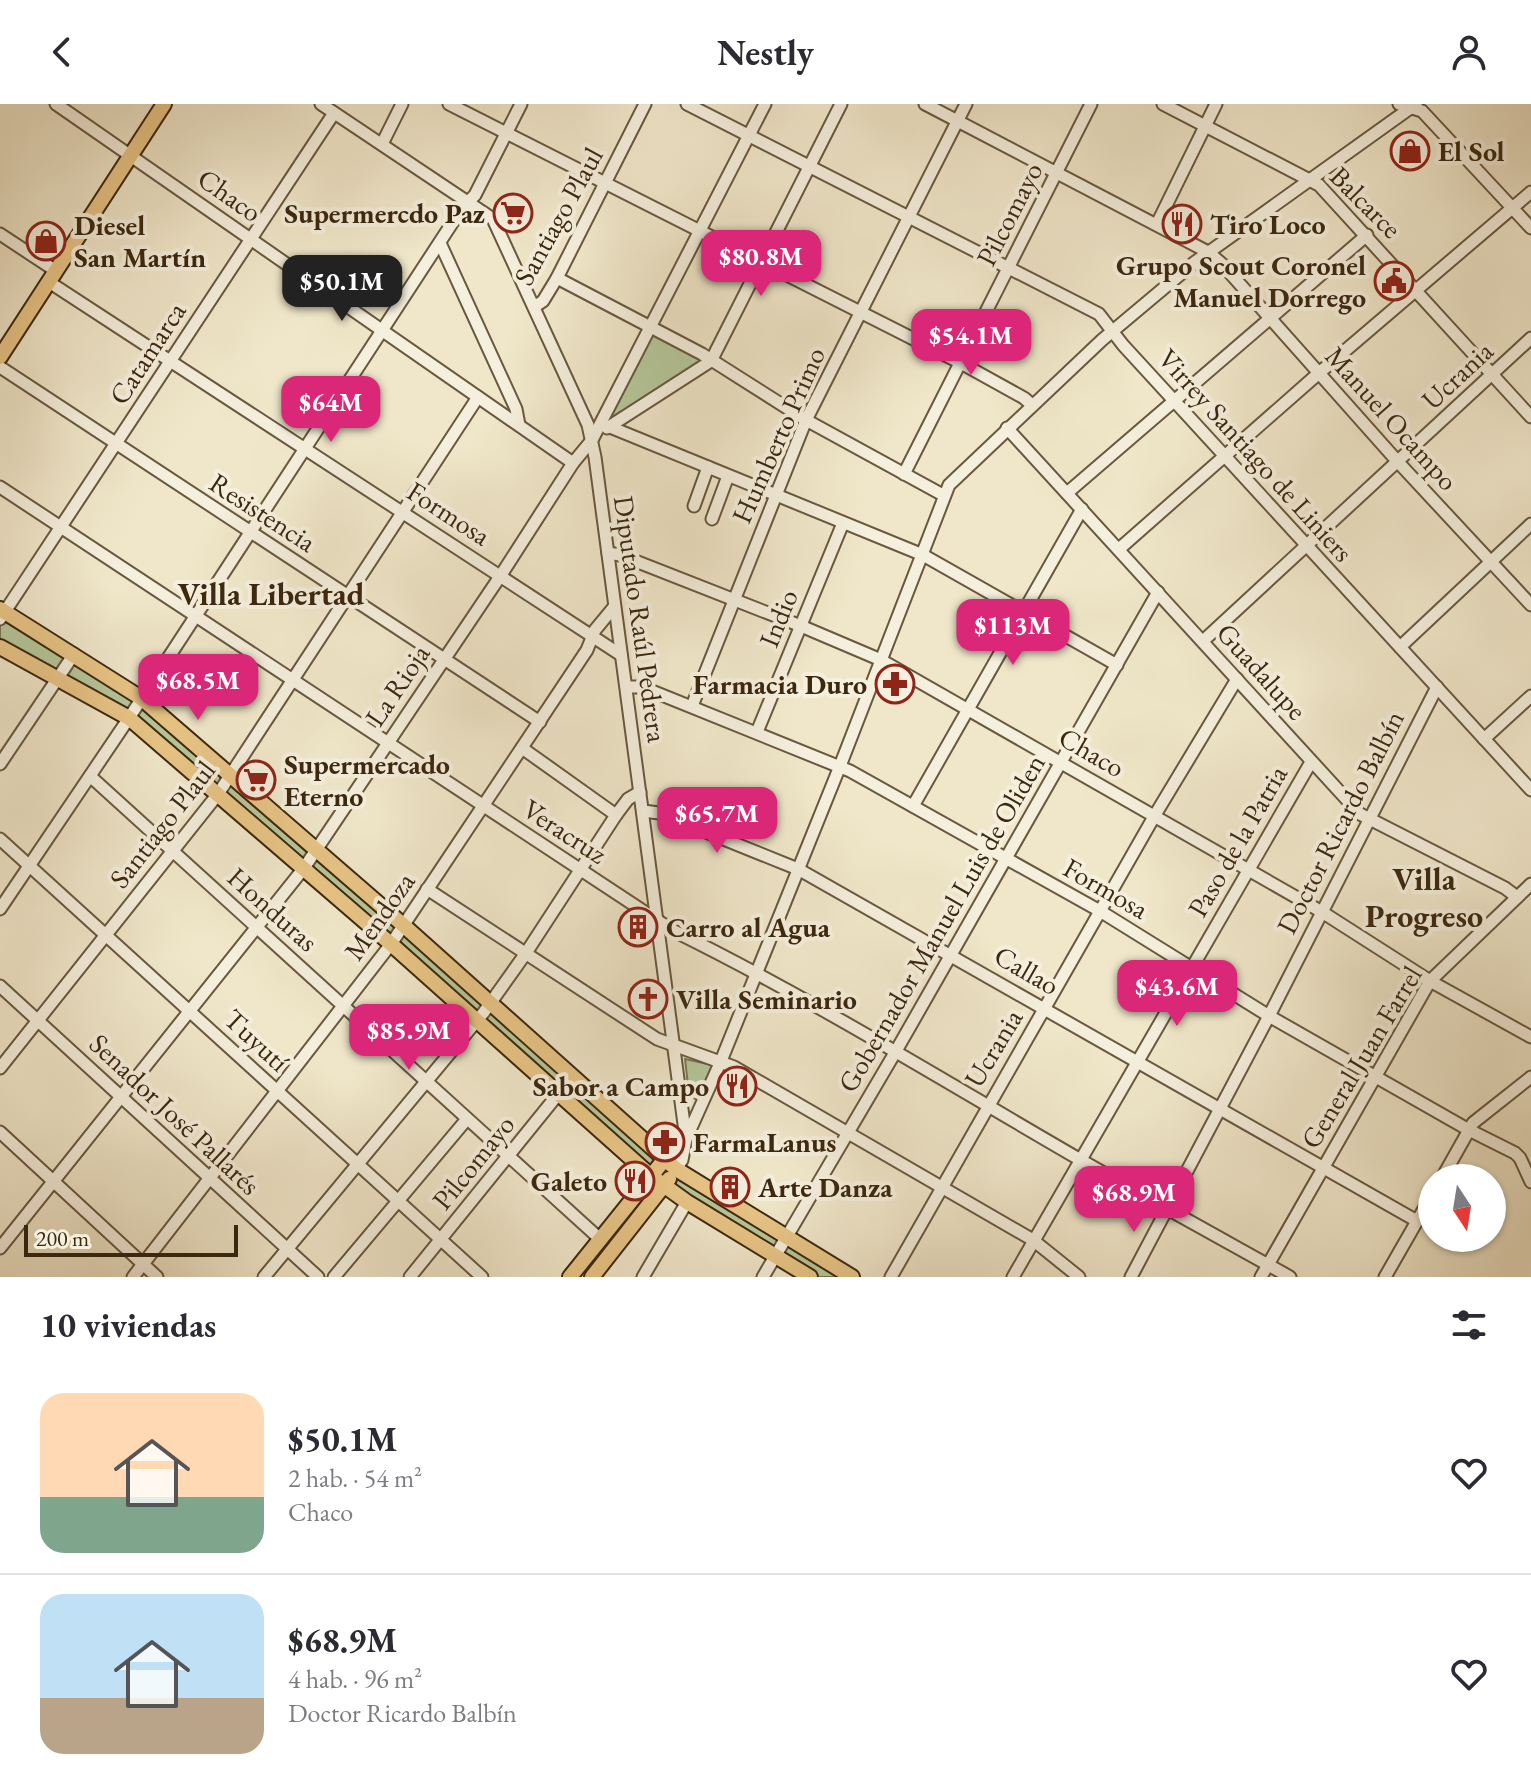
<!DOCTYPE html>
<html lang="es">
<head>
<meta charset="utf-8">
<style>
	:root { --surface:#fff; --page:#f2f2f3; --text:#2b2b33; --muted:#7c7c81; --line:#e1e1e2; --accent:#db2777 }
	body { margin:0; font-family:"EB Garamond",serif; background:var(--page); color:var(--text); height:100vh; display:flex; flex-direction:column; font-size:30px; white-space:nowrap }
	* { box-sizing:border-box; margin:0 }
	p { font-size:26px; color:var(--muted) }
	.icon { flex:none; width:44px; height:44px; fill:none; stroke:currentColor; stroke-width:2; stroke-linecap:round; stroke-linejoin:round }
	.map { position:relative; height:1173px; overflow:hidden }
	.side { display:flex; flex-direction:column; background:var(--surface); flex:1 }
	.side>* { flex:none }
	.needle { width:52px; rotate:168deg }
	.controls { position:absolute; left:1418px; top:1060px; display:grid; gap:16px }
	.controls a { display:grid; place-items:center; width:88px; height:88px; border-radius:50%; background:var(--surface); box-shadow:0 2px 6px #0004; font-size:40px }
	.scale { position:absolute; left:24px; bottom:20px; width:214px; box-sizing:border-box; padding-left:8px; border:4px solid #3b280f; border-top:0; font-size:22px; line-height:28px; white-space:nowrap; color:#3b280f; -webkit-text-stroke:6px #f5efdd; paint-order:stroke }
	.price { position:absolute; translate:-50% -68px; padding:0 18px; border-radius:16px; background:var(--accent); color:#fff; font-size:26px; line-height:52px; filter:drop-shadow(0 2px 4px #0008) }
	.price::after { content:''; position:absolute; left:50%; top:48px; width:24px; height:18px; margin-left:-12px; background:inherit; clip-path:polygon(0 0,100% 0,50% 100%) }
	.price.active { background:#222; color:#fff }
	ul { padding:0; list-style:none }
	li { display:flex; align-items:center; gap:24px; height:200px; padding:0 40px }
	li+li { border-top:2px solid var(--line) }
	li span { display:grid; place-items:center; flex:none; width:224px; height:160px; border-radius:24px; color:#555 }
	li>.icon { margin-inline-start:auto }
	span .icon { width:96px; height:96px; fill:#fffc; stroke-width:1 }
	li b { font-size:34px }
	h2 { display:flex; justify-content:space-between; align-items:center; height:96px; padding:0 40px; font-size:34px }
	header { display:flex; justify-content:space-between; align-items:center; height:104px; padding:0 40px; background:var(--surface); font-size:36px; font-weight:700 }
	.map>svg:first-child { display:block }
</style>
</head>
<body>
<header><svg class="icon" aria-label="back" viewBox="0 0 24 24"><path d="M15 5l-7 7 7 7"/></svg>Nestly<svg class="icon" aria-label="person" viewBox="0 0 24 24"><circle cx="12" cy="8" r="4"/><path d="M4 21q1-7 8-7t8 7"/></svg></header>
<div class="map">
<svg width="1531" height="1173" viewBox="0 0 1531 1173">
	<rect width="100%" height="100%" fill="#f0e7ca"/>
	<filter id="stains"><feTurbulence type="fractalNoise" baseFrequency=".0025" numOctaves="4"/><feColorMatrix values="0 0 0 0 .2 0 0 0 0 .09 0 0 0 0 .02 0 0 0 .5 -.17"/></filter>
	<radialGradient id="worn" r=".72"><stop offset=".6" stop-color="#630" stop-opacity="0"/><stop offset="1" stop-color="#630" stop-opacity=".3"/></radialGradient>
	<g fill="#b5c79a" stroke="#787854" stroke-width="2">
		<polygon points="652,223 711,257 592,336"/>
		<polygon points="0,505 141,594 664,1056 651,1072 129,614 0,543"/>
		<polygon points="685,955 712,961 702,991 695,995 689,990"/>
		<polygon points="676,1065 852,1173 810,1173 664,1083"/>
	</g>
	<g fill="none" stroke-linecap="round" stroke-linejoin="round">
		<g stroke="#68583e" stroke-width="15">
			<g id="minor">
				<polyline points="56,0 573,359"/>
				<polyline points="321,0 493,115 588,321 595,353 686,1035"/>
				<polyline points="449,0 959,258 1024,294 1032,301"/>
				<polyline points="687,0 1099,210 1123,241 1531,686"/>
				<polyline points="925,0 1208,148 1222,160 1398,358 1531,501"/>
				<polyline points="1163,0 1319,81 1531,313"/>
				<polyline points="1399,0 1422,7 1531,124"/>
				<polyline points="382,40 402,0"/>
				<polyline points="1157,120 1216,0"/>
				<polyline points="0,130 56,167"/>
				<polyline points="440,139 516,305 519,321"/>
				<polyline points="557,174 702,250 806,316 943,391"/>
				<polyline points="49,178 621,551"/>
				<polyline points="534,203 543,197 557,174 645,0"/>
				<polyline points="0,263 540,618"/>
				<polyline points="610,323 923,451 1117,561"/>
				<polyline points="607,324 711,257 841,0"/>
				<polyline points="1007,324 1360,710 1505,784 1517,793"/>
				<polyline points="904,370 1091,0"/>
				<path d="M 0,383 L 672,826 C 812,895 944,977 1079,1055 C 1149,1095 1220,1134 1290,1173"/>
				<polyline points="1067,389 1367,131"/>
				<polyline points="694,402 708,363"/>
				<polyline points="712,415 728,372"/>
				<polyline points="1119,445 1319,269 1531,88"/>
				<polyline points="608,449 620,451 801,522 881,556 1322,808 1430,877 1531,933"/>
				<polyline points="0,515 334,9"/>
				<polyline points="1203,537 1531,234"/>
				<polyline points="1400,543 1531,420"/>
				<polyline points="627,583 642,583 850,667 1100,807 1269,912 1469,1026 1515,1049 1520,1054 1531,1078"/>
				<polyline points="692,602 806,316 966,0"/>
				<polyline points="757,628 843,419"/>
				<polyline points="1484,635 1531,592"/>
				<polyline points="522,644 616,711"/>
				<polyline points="0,660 74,550"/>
				<polyline points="90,672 600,1135"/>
				<polyline points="913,702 1082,405"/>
				<polyline points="643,707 659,709 798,765 1417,1117"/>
				<polyline points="0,735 482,1173"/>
				<polyline points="427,785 657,935 734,963 1033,1136 1079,1173"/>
				<polyline points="0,805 129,614 462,104 475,91 521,0"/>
				<polyline points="0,882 318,1173"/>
				<polyline points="0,964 218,690 478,293"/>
				<polyline points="0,1028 157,1173"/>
				<polyline points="676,1065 682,1056 686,1035 721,957 840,662 949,381 1102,236 1195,158 1416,0"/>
				<polyline points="1442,1074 1473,1019 1531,973"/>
				<polyline points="0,1144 304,764 501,471 573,359 592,336 765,0"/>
				<polyline points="133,1173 391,840 587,546 595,526 614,503"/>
				<polyline points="264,1173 484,908 526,849 616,711 628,695 640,688"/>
				<polyline points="334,1173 467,1015"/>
				<polyline points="410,1173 572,973"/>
				<polyline points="643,1173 687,1098"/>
				<polyline points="763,1173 896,947 1158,488"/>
				<polyline points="891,1173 1155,711 1237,575"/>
				<polyline points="1013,1173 1311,658"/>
				<polyline points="1131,1173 1269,912 1437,583"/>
				<polyline points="1261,1173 1430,877 1531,780"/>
				<polyline points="1385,1173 1432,1091"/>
			</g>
		</g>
		<g stroke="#3b280f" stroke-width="18">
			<g id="major">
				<polyline points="0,253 164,0"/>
				<polyline points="0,505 141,594 402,820 676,1065 852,1173"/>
				<polyline points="0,543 129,614 391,840 651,1072 687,1098 810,1173"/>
				<polyline points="570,1173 664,1056"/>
				<polyline points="592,1173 669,1075"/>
			</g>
		</g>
		<use href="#minor" stroke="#f5efdd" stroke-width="11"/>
		<use href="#major" stroke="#e8c485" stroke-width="14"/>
	</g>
	<defs>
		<g id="shop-ring" transform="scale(2)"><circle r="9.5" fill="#f5efdd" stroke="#8f2418" stroke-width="1.5"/><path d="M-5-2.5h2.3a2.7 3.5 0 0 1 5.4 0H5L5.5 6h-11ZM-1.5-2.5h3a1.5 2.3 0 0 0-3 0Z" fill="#8f2418"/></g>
		<g id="supermarket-ring" transform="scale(2)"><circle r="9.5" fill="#f5efdd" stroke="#8f2418" stroke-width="1.5"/><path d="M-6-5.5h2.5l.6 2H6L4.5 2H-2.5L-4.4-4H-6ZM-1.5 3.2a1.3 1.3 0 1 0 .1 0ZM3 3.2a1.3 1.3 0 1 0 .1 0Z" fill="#8f2418"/></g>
		<g id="restaurant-ring" transform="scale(2)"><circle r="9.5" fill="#f5efdd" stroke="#8f2418" stroke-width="1.5"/><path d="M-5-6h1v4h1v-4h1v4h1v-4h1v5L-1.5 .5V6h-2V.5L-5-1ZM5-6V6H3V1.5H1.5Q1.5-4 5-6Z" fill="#8f2418"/></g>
		<g id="civic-ring" transform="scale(2)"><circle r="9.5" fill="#f5efdd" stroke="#8f2418" stroke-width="1.5"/><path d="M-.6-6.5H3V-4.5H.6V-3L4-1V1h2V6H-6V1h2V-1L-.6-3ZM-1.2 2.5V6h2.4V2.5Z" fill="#8f2418"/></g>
		<g id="pharmacy-ring" transform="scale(2)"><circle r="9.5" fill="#f5efdd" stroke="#8f2418" stroke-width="1.5"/><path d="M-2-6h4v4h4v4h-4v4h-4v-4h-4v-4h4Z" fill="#8f2418"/></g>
		<g id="building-ring" transform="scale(2)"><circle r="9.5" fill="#f5efdd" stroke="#8f2418" stroke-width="1.5"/><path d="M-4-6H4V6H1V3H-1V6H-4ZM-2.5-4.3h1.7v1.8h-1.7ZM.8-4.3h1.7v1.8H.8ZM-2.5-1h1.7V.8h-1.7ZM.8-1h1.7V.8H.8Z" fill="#8f2418"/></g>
		<g id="church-ring" transform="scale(2)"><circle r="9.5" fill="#f5efdd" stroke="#8f2418" stroke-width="1.5"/><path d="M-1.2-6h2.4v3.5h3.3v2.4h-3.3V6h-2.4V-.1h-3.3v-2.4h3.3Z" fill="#8f2418"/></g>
	</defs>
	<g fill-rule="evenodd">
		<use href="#shop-ring" x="1410" y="47"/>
		<use href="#supermarket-ring" x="513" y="109"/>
		<use href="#restaurant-ring" x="1182" y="120"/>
		<use href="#shop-ring" x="46" y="137"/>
		<use href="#civic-ring" x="1394" y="177"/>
		<use href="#pharmacy-ring" x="895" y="580"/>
		<use href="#supermarket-ring" x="256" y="676"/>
		<use href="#building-ring" x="638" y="823"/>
		<use href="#church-ring" x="648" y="895"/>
		<use href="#restaurant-ring" x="737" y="982"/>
		<use href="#pharmacy-ring" x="665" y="1038"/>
		<use href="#restaurant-ring" x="635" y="1077"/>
		<use href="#building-ring" x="730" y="1083"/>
	</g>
	<g text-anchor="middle" stroke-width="8" stroke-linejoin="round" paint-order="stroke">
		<g font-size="28" font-weight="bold" fill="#3b280f" stroke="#f5efdd" text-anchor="start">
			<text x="1438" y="57">El Sol</text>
			<text x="485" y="119" text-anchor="end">Supermercdo Paz</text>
			<text x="1210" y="130">Tiro Loco</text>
			<text x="74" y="131">Diesel<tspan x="74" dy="32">San Martín</tspan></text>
			<text x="1366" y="171" text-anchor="end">Grupo Scout Coronel<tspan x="1366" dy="32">Manuel Dorrego</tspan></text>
			<text x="867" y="590" text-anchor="end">Farmacia Duro</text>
			<text x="284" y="670">Supermercado<tspan x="284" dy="32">Eterno</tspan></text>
			<text x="666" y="833">Carro al Agua</text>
			<text x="676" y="905">Villa Seminario</text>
			<text x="709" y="992" text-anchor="end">Sabor a Campo</text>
			<text x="693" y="1048">FarmaLanus</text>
			<text x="607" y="1087" text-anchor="end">Galeto</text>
			<text x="758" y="1093">Arte Danza</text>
		</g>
		<g font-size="28" fill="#3b280f" stroke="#f5efdd">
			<text transform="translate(230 91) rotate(35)" y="10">Chaco</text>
			<text transform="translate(1366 98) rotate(45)" y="10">Balcarce</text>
			<text transform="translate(1009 110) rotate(-63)" y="10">Pilcomayo</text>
			<text transform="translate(558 112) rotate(-61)" y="10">Santiago Plaul</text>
			<text transform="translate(147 249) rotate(-57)" y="10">Catamarca</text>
			<text transform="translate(1457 271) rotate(-43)" y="10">Ucrania</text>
			<text transform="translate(1392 314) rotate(48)" y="10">Manuel Ocampo</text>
			<text transform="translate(778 331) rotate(-66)" y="10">Humberto Primo</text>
			<text transform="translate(1256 351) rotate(48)" y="10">Virrey Santiago de Liniers</text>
			<text transform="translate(263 408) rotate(33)" y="10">Resistencia</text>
			<text transform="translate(449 409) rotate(33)" y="10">Formosa</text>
			<text transform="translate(778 514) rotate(-68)" y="10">Indio</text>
			<text transform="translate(641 515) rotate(82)" y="10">Diputado Raúl Pedrera</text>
			<text transform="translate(1262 567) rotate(48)" y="10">Guadalupe</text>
			<text transform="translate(397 581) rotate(-56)" y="10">La Rioja</text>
			<text transform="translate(1092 648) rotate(30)" y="10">Chaco</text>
			<text transform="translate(1340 718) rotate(-63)" y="10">Doctor Ricardo Balbín</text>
			<text transform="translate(162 720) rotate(-52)" y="10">Santiago Plaul</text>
			<text transform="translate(565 727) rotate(33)" y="10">Veracruz</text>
			<text transform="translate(1237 737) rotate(-60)" y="10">Paso de la Patria</text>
			<text transform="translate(1106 784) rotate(30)" y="10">Formosa</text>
			<text transform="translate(273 805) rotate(42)" y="10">Honduras</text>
			<text transform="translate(379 812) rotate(-55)" y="10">Mendoza</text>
			<text transform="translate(941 819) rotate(-60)" y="10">Gobernador Manuel Luis de Oliden</text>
			<text transform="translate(1027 866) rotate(30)" y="10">Callao</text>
			<text transform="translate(257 936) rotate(43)" y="10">Tuyutí</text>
			<text transform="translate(993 944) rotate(-59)" y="10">Ucrania</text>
			<text transform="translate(1361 953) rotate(-59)" y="10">General Juan Farrel</text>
			<text transform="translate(175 1010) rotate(43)" y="10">Senador José Pallarés</text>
			<text transform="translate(473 1058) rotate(-51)" y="10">Pilcomayo</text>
		</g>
		<g font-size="32" font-weight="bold" fill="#3b280f" stroke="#f5efdd">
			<text x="271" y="501">Villa Libertad</text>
			<text x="1424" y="786">Villa<tspan x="1424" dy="37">Progreso</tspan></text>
		</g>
	</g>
	<rect width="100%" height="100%" filter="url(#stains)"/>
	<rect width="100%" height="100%" fill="url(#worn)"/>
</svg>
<div class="controls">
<a><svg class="needle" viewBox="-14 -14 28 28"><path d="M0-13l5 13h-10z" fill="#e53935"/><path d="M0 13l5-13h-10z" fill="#7c7c81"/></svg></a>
</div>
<div class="scale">200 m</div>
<b class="price" style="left:761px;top:194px">$80.8M</b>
<b class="price active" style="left:342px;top:219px">$50.1M</b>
<b class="price" style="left:971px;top:273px">$54.1M</b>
<b class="price" style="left:331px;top:340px">$64M</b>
<b class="price" style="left:1013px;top:563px">$113M</b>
<b class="price" style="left:198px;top:618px">$68.5M</b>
<b class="price" style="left:717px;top:751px">$65.7M</b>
<b class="price" style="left:1177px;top:924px">$43.6M</b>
<b class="price" style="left:409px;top:968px">$85.9M</b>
<b class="price" style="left:1134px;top:1130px">$68.9M</b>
</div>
<section class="side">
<h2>10 viviendas<svg class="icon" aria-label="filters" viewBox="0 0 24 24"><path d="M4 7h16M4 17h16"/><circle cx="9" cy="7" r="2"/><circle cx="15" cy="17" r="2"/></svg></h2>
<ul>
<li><span style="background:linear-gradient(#ffd9b3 65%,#7fa58c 0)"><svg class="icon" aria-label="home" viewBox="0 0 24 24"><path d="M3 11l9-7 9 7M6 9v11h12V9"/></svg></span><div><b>$50.1M</b><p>2 hab. · 54 m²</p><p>Chaco</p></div><svg class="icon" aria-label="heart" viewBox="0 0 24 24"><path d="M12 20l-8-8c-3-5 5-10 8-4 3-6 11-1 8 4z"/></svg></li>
<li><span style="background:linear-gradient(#bfe0f5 65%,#b9a48a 0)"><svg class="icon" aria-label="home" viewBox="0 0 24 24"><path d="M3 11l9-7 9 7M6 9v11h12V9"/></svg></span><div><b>$68.9M</b><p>4 hab. · 96 m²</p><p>Doctor Ricardo Balbín</p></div><svg class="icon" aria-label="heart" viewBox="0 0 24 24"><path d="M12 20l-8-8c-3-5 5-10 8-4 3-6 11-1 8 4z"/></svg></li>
</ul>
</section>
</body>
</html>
